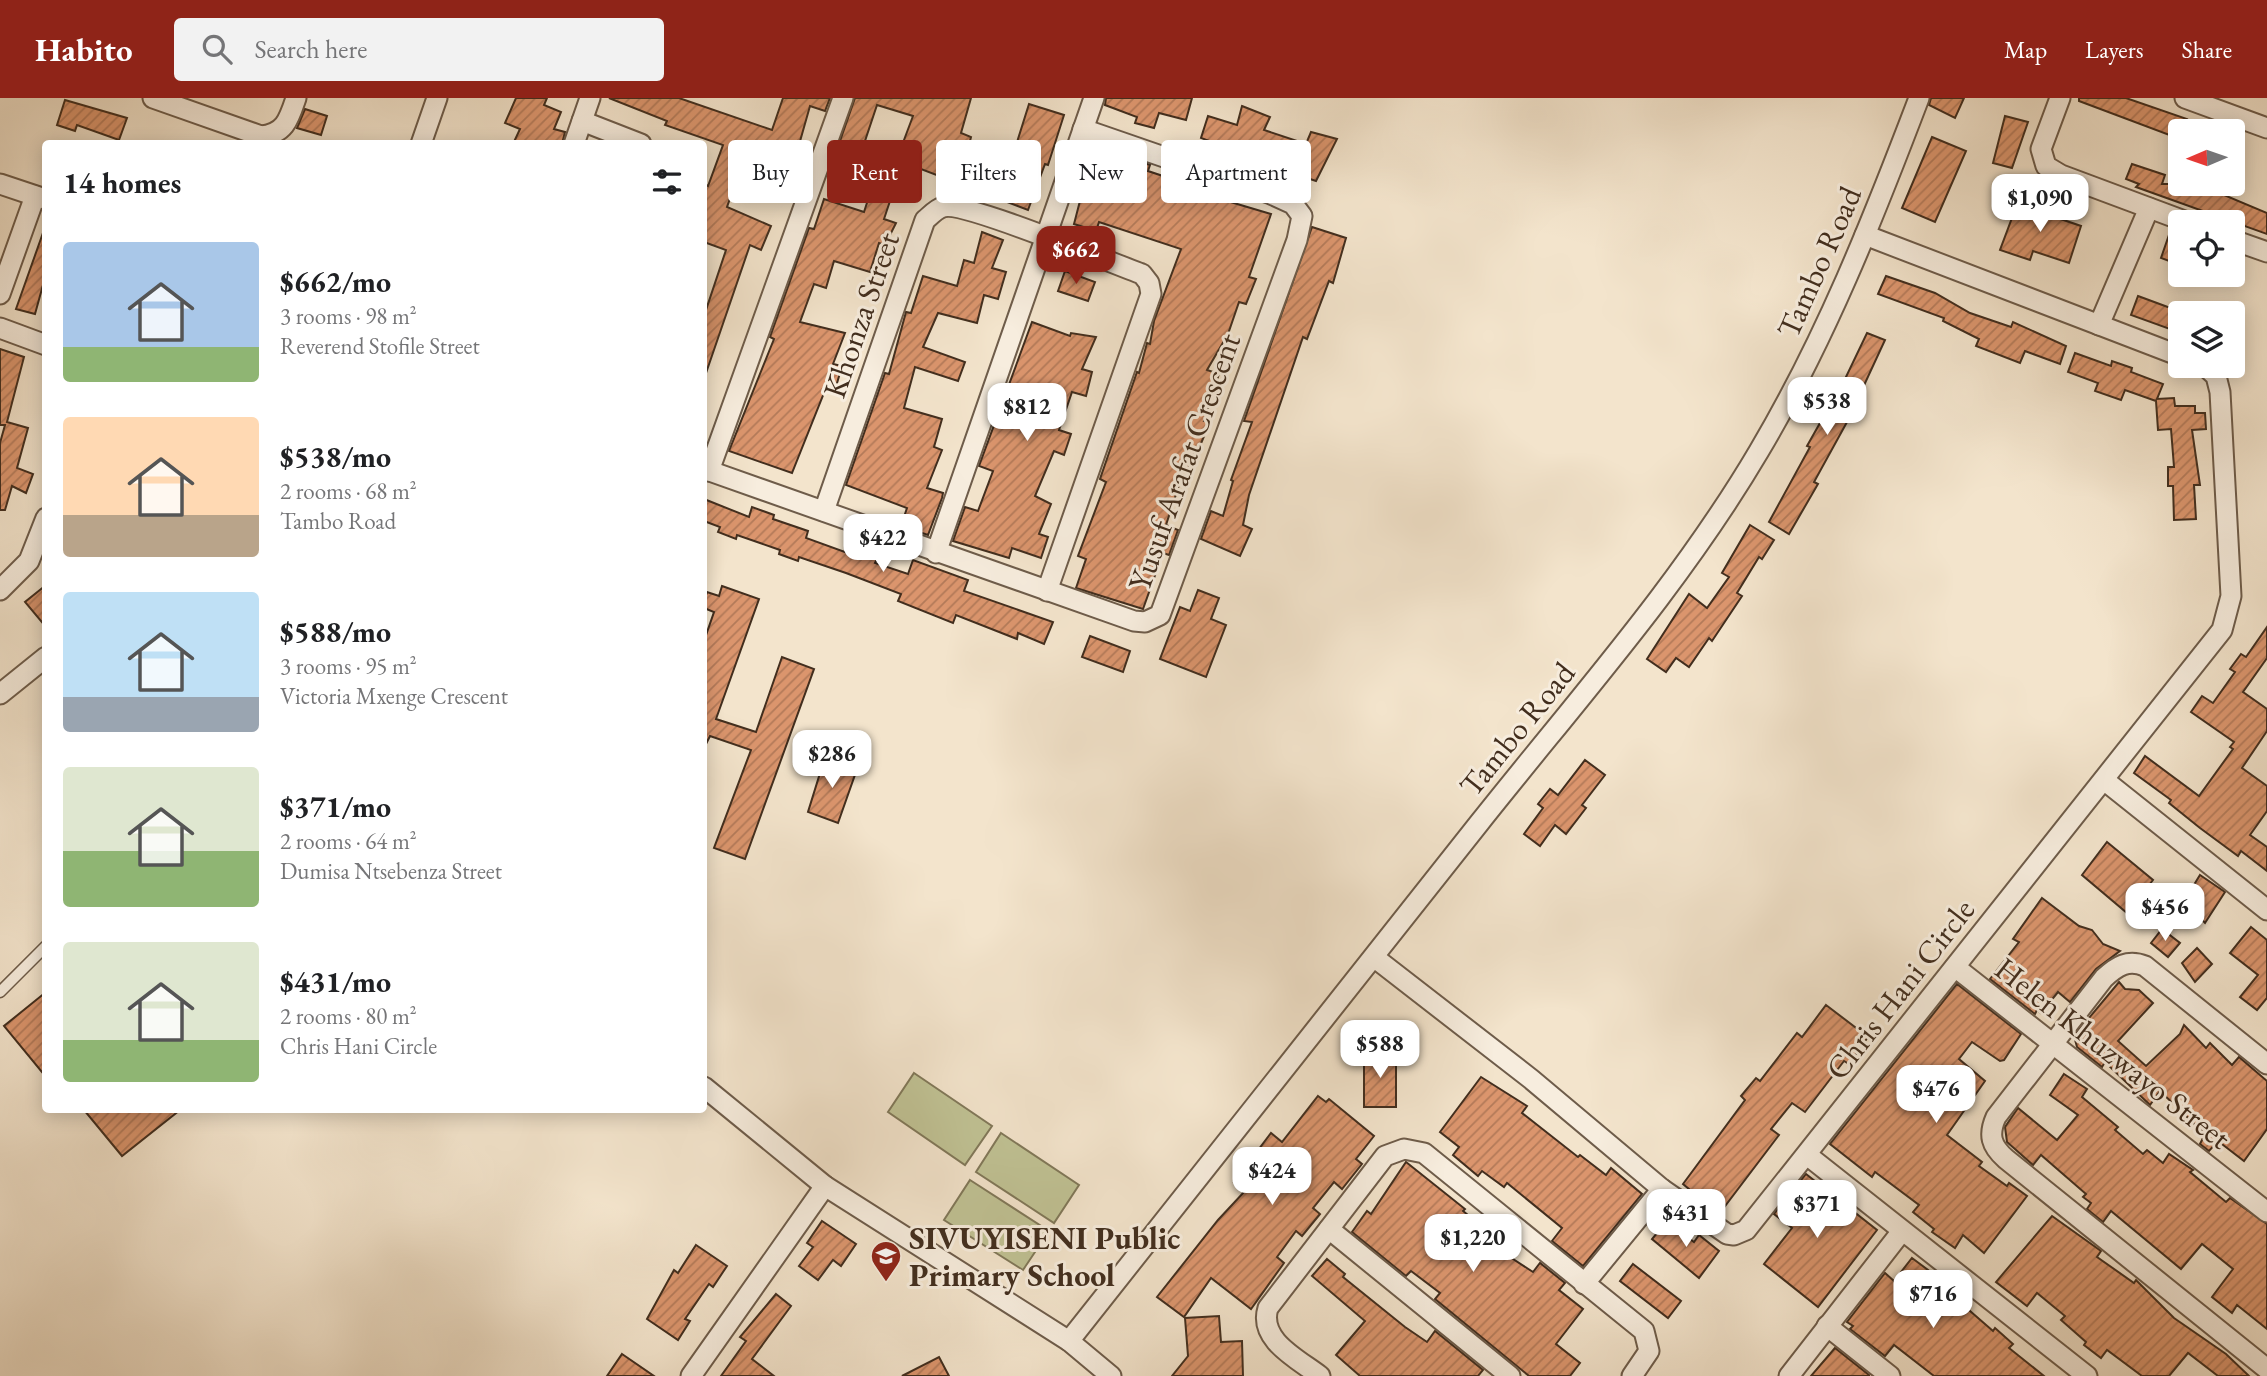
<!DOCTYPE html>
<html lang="en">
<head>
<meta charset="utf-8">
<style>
	:root { --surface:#fff; --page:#f2f2f2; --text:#202124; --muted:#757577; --accent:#8f2418 }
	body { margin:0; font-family:"EB Garamond",serif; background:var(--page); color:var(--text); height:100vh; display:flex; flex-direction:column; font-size:26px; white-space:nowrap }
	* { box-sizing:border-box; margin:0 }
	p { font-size:23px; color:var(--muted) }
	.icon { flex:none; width:38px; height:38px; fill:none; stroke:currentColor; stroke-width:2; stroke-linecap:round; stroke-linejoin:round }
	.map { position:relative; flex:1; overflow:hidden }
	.panel { position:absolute; left:42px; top:42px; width:665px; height:973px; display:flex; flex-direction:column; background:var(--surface); border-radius:7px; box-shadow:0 4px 18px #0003 }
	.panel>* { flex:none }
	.banner { position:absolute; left:728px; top:42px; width:665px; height:63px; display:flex; gap:14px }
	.needle { width:46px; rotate:268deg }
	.controls { position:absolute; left:2168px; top:21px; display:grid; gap:14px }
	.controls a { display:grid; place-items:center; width:77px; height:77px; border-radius:7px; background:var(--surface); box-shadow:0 4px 18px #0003; font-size:35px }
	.price { position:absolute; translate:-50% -60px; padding:0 16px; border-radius:14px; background:#fff; color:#222; font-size:23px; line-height:46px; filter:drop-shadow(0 2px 4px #0008) }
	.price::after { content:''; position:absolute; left:50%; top:42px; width:21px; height:16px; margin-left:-10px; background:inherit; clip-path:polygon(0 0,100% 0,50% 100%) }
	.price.on { background:var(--accent); color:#fff }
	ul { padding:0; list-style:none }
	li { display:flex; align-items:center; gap:21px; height:175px; padding:0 21px }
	li span { display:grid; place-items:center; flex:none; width:196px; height:140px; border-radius:7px; color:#555 }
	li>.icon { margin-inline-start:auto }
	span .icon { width:84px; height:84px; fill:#fffc; stroke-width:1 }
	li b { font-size:30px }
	h2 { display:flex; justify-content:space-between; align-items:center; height:84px; padding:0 21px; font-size:30px }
	.pill { padding:0 24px; border-radius:7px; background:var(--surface); box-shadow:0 4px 18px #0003; font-size:24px; line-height:63px }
	.pill.on { background:var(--accent); color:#fff }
	header { display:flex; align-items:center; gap:42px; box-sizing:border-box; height:98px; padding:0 35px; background:var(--accent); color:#fff }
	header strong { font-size:33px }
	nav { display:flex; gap:38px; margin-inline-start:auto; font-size:24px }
	.search { width:490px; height:63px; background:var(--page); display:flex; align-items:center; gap:18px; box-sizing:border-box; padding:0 24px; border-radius:7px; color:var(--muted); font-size:26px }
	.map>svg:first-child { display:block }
</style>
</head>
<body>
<header>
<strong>Habito</strong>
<div class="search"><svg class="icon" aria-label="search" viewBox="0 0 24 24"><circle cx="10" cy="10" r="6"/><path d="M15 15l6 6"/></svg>Search here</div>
<nav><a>Map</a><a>Layers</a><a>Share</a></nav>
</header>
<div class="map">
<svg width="2267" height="1278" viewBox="0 0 2267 1278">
	<defs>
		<pattern id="building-hatch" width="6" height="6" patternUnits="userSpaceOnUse" patternTransform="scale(1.75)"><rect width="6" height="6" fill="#db956d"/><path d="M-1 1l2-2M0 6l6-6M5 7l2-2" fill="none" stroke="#b37a59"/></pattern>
	</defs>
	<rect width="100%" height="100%" fill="#f3e4cc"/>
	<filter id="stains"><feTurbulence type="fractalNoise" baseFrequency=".00286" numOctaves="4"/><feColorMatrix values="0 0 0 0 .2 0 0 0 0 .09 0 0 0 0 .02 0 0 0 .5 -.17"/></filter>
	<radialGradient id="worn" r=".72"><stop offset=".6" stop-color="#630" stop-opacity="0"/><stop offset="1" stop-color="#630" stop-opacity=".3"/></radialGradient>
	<g fill="#c0c294" stroke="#817859" stroke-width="2">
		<polygon points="914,975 992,1028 965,1067 888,1014"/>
		<polygon points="1001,1035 1079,1087 1054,1125 976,1074"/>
		<polygon points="970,1082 1049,1133 1023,1172 944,1122"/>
	</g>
	<g fill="url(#building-hatch)" stroke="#422e1e" stroke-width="2" fill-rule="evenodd">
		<polygon points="516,0 547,0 544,7 561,14 554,31 565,34 562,46 513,46 520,31 505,25"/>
		<polygon points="609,0 679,0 772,32 783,0 830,0 825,13 810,8 795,61 786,58 774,91 738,78 727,109 771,128 761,152 750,147 705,278 704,218 726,152 704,144 704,86 708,88 723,47 665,27 667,23"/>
		<path d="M 855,0 L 971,0 L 961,35 L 971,39 L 970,43 L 1013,57 L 1029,6 L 1064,17 L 1048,67 L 1045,66 L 1028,112 L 908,66 L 902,84 L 897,82 L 884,121 L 896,125 L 885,147 L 879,145 L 870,174 L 834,163 L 826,190 L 814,186 L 800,224 L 845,235 L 833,266 L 842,268 L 835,292 L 826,290 L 792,375 L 729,353 L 774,241 L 770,239 L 809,130 L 814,131 L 824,101 L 864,114 L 876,77 L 833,63 ZM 877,7 L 913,18 L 898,58 L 864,46 Z"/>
		<polygon points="1106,0 1192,0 1186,22 1159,15 1154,30 1135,25 1137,19 1105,7"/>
		<polygon points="1931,0 1964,0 1955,20 1929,7"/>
		<polygon points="2079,0 2126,0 2187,21 2180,41 2079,3"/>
		<polygon points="65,2 127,20 119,42 77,27 75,33 57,27"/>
		<polygon points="1242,8 1270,19 1264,32 1306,46 1311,34 1337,41 1316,83 1295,76 1298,69 1254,54 1252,59 1201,40 1208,18 1237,27"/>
		<polygon points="305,11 327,18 321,37 297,30"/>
		<polygon points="2005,18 2028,24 2012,70 1993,65"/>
		<polygon points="1932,39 1966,53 1935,124 1902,110"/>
		<polygon points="1097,49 1150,67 1148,73 1187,86 1189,81 1210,88 1207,97 1271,116 1249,179 1256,181 1246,206 1239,204 1228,236 1207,272 1219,276 1204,323 1210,324 1197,355 1194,354 1184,382 1181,381 1166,427 1178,432 1169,457 1163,455 1143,511 1076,490 1086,461 1078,458 1106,384 1100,381 1137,274 1139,275 1147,245 1150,246 1154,223 1181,151 1099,124 1096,133 1074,126 1081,99 1074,96 1082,72 1091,75"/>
		<polygon points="2132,66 2165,77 2162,86 2198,86 2267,115 2267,136 2136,89 2139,86 2126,81"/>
		<polygon points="2018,104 2050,113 2049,117 2081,128 2069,165 2033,153 2030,162 2000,152"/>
		<polygon points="1312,129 1346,140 1333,185 1329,183 1307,241 1303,239 1249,397 1243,427 1252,431 1240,458 1201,441 1211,413 1223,418 1233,383 1231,382 1252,324 1244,323"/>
		<polygon points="2171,131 2180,135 2180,167 2161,160"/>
		<polygon points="44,132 46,188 43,187 35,216 16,211"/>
		<polygon points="982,134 1003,142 992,170 1006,174 998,201 984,197 977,225 938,215 923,249 965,264 958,283 915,269 904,310 942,321 934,349 942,352 927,390 943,395 942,400 928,437 901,428 907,410 846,387 885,275 889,276 906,214 911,215 923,178 957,188 964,162 974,165"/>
		<polygon points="1065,173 1095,184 1088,203 1058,193"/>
		<polygon points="1886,178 1935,195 1970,215 2011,229 2013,224 2066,248 2060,266 2025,253 2020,265 1976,248 1979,241 1943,223 1944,220 1878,196"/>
		<polygon points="2138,198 2184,215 2180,215 2178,234 2131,217"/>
		<polygon points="1032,224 1070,238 1071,235 1096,239 1082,271 1092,274 1086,298 1072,294 1059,332 1071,336 1064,357 1054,353 1035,398 1051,406 1039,436 1048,439 1041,460 1012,450 1009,460 953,443 965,409 978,413 993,373 979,368"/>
		<polygon points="1867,235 1885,242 1847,324 1814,384 1818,386 1789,436 1769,424 1810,349 1807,348 1820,325 1823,327"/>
		<polygon points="0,251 24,259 7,324 28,330 17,370 33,376 26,395 12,388 5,412 0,412 0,345 5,327 0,327"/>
		<polygon points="2075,255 2111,268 2112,263 2132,270 2131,274 2163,286 2157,301 2174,300 2175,308 2195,308 2195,315 2205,315 2206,331 2192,332 2200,387 2194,387 2196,421 2174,422 2173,388 2168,388 2168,369 2174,369 2171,331 2158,332 2156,303 2125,292 2121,302 2095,293 2098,285 2068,274"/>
		<polygon points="704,401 749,419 752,409 774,417 773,421 808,433 806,440 853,457 855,452 877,461 875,465 908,476 913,462 968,482 964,493 1053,524 1044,546 1018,535 1017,541 956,517 953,525 898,503 901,496 846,475 799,459 798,463 779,456 780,452 737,437 736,441 718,434 720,429 704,423"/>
		<polygon points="1750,427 1774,442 1762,461 1759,459 1737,495 1742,498 1712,543 1709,540 1689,569 1676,560 1666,574 1647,561 1689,496 1707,510 1729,479 1722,475"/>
		<polygon points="46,487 46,529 25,504"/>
		<polygon points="722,488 759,501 716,621 756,634 782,559 814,571 745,761 714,750 751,652 710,638 704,650 704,543 714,514 704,510 704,504 707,494 719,498"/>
		<polygon points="1198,492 1219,500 1211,521 1226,527 1206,579 1160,561 1180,509 1190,513"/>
		<polygon points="2267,529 2267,560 2243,594 2267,611 2267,633 2242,670 2267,688 2267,713 2250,737 2267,749 2267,773 2241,753 2238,758 2200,730 2169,705 2171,702 2134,675 2145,658 2199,698 2233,651 2230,649 2234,644 2191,614 2202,598 2213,605 2235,574 2230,571 2241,556 2246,559"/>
		<polygon points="1090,538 1130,553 1123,574 1082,559"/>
		<polygon points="825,659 857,671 838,725 808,714"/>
		<polygon points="1585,662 1605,677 1582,707 1586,710 1566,736 1555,727 1540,748 1524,736 1543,710 1538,706 1550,691 1558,697"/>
		<polygon points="2107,744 2153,782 2127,815 2082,777"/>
		<polygon points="2200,777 2225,794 2205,825 2184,803"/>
		<polygon points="2042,800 2079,828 2092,832 2103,846 2120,853 2096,871 2070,904 2058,894 2041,915 2037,912 2035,916 1990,881 2019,844 2013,841"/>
		<polygon points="2251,829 2267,842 2267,900 2257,912 2240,899 2258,877 2230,855"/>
		<polygon points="2162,831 2180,845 2168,859 2151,845"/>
		<polygon points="2197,850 2212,866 2195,884 2182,865"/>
		<polygon points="2119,884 2125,891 2139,892 2153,905 2118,943 2146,968 2180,936 2184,927 2206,950 2210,945 2232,967 2239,959 2267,983 2267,1031 2244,1063 2218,1043 2209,1053 2200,1046 2205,1036 2160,993 2150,1007 2105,964 2102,969 2077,949 2074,938"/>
		<polygon points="1957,886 2021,936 2004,962 2000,963 1972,944 1959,961 1985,983 1947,1037 1982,1064 1979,1068 2007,1088 2009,1085 2027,1098 1984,1155 1963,1137 1955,1150 1932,1134 1934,1131 1913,1114 1919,1107 1875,1074 1872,1079 1830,1046"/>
		<polygon points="46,894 46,979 4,928"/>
		<polygon points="1826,907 1868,939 1849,966 1844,963 1805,1014 1792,1005 1771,1031 1779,1037 1719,1116 1683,1086 1745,1002 1741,998 1756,980 1760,983 1797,935 1802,939"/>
		<rect x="1364" y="956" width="32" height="53"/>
		<polygon points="2064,976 2087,991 2082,999 2118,1029 2115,1032 2143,1056 2147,1052 2163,1065 2169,1056 2193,1072 2190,1074 2226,1104 2230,1100 2267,1126 2267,1231 2237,1207 2232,1215 2212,1199 2233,1171 2202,1146 2181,1171 2111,1113 2103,1124 2087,1111 2091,1105 2083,1099 2086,1096 2041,1057 2033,1067 2007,1044 2005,1029 2018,1010 2057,1042 2078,1017 2050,997"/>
		<polygon points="1481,979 1527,1008 1522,1015 1578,1059 1580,1057 1606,1077 1611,1070 1642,1096 1583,1168 1552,1143 1562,1130 1507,1085 1504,1089 1482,1073 1478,1078 1453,1057 1459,1049 1440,1034"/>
		<polygon points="1318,998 1326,1004 1329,1001 1374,1038 1356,1061 1362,1066 1342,1091 1334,1084 1313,1110 1320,1116 1302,1138 1296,1133 1277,1159 1284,1165 1251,1211 1211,1180 1184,1219 1157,1199 1218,1122 1245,1093 1234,1084 1271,1035 1282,1044"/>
		<polygon points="84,1012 180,1012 122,1058"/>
		<polygon points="1406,1064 1465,1111 1463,1113 1484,1130 1480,1136 1510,1159 1533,1174 1540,1165 1565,1185 1559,1192 1583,1211 1556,1246 1580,1265 1570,1278 1529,1278 1435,1201 1440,1195 1411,1173 1406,1178 1352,1134 1367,1113 1371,1116"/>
		<polygon points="1806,1076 1877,1132 1818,1209 1764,1166 1792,1130 1774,1116"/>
		<polygon points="2052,1118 2101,1153 2097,1159 2134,1185 2136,1182 2174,1220 2226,1256 2249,1278 2218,1278 2188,1255 2169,1278 2142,1278 2107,1252 2101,1260 2084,1247 2086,1244 2061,1222 2065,1218 2037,1195 2027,1208 1996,1184"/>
		<polygon points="822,1123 856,1146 841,1168 833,1162 818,1182 799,1168 813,1149 807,1145"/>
		<polygon points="1667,1123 1694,1144 1699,1137 1719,1153 1699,1180 1652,1141"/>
		<polygon points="696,1147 727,1168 713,1189 709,1186 685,1221 690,1223 678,1242 647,1221 674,1172 678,1175"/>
		<polygon points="1912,1160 1928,1172 1922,1180 1960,1209 1962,1206 1993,1233 1995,1230 2013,1246 2009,1250 2044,1278 1934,1278 1894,1247 1885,1258 1850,1231 1853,1228 1847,1224 1885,1175 1894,1183"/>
		<polygon points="1327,1161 1345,1176 1343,1179 1405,1229 1427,1244 1435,1233 1483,1272 1478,1278 1360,1278 1336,1257 1365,1223 1312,1178"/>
		<polygon points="1633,1166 1681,1203 1668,1220 1620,1183"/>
		<polygon points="776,1196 791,1208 752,1261 774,1278 721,1278 746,1243 740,1239"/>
		<polygon points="1219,1218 1221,1244 1242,1243 1243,1278 1172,1278 1188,1258 1185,1220"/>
		<polygon points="1835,1250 1869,1277 1869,1278 1811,1278"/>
		<polygon points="622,1256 654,1278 607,1278"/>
		<polygon points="939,1259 949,1278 902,1278"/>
	</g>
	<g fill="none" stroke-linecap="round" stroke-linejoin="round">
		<g stroke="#6e5c4a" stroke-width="13">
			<polyline id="service" points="0,894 46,848"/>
		</g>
		<g stroke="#6e5c4a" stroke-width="23">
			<g id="minor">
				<path d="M 153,0 L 261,38 C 285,36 289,21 296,0"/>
				<polyline points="2060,0 2041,51 2046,68 2061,77 2187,124"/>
				<polyline points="2185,0 2267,30"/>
				<polyline points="582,23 641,46"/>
				<polyline points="421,46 437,0"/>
				<polyline points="574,46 590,0"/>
				<polyline points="0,86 45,101"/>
				<polyline points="1865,137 2180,258"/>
				<polyline points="2233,142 2267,154"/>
				<polyline points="0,196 35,98"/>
				<polyline points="2099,227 2149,110"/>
				<polyline points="0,230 46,247"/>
				<polyline points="704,371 1134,523 1145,524 1160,517 1297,142 1302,118 1293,106 1271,96 1083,31"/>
				<polyline points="709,373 843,0"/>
				<path d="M 824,413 L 925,122 C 930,118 936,111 943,109 C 965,103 1111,165 1142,176 L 1149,185 L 1151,196 L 1047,493"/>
				<polyline points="936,455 1094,0"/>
				<polyline points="0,492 29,463 46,420"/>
				<polyline points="0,596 46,559"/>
				<polyline points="2104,682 2267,812"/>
				<polyline points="1375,860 1531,981 1662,1091 1727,1136 1734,1137 1746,1132 2222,532 2231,498 2220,294 2216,278 2205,268"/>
				<polyline points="1955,869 2267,1114"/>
				<path d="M 2267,966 L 2145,868 C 2128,861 2117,868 2104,880 L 1996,1019 C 1988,1037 1991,1048 2006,1061 L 2267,1271"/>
				<polyline points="704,989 825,1088 1069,1243 1111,1278"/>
				<polyline points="1807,1057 2087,1278"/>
				<polyline points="1329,1131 1510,1278"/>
				<polyline points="1584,1186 1662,1091"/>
				<polyline points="1827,1228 1890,1278"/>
				<path d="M 1069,1243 C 1207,1071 1344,898 1480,724 C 1576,603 1680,487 1759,353 C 1825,242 1873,121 1919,0"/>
				<polyline points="691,1278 825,1088"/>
				<path d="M 1320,1278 C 1298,1261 1258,1242 1268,1210 L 1385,1058 L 1404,1051 L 1424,1055 L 1644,1233 L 1649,1253 L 1632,1278"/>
				<polyline points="1789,1278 1902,1133"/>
			</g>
		</g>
		<use href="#service" stroke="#f7edde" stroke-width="10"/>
		<use href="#minor" stroke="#f7edde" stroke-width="19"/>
	</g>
	<defs>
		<g id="school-pin" transform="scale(1.575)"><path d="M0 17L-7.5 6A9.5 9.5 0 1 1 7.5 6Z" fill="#8f2418" stroke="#f7edde"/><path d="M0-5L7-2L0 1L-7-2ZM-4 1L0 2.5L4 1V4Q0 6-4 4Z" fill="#fff"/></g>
	</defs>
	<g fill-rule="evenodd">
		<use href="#school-pin" x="886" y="1158"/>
	</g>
	<g text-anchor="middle" stroke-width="6" stroke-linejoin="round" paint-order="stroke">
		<g font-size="32" fill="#422e1e" stroke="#f7edde">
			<text transform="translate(1819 164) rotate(-66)" y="11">Tambo Road</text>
			<text transform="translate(861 217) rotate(-71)" y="11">Khonza Street</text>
			<text transform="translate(1184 364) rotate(-70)" y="11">Yusuf Arafat Crescent</text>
			<text transform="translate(1517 631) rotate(-51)" y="11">Tambo Road</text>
			<text transform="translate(1900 891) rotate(-52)" y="11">Chris Hani Circle</text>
			<text transform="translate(2113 955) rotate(38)" y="11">Helen Khuzwayo Street</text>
		</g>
		<g font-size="32" font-weight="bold" fill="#422e1e" stroke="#f7edde" text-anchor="start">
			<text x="909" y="1151">SIVUYISENI Public<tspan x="909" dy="37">Primary School</tspan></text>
		</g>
	</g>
	<rect width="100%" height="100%" filter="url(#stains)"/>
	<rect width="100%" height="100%" fill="url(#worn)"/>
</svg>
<div class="controls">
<a><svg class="needle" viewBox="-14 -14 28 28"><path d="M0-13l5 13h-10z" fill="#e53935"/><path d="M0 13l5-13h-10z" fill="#757577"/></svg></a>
<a><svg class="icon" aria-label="locate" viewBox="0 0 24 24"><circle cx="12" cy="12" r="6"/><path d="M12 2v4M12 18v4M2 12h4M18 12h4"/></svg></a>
<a><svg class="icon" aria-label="layers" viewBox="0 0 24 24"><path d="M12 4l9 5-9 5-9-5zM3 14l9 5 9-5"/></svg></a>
</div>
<b class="price" style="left:2040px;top:136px">$1,090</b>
<b class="price on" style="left:1076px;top:188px">$662</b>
<b class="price" style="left:1827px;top:339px">$538</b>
<b class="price" style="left:1027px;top:345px">$812</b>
<b class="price" style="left:883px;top:476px">$422</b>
<b class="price" style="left:832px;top:692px">$286</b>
<b class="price" style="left:2165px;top:845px">$456</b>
<b class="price" style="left:1380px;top:982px">$588</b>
<b class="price" style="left:1936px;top:1027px">$476</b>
<b class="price" style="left:1272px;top:1109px">$424</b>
<b class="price" style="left:1817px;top:1142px">$371</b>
<b class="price" style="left:1686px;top:1151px">$431</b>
<b class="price" style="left:1473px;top:1176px">$1,220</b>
<b class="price" style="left:1933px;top:1232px">$716</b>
<div class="banner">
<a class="pill">Buy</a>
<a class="pill on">Rent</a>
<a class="pill">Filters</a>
<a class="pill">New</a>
<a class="pill">Apartment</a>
</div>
<section class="panel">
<h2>14 homes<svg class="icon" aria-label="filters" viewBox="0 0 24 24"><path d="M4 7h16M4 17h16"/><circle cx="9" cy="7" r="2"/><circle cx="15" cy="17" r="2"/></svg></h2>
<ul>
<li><span style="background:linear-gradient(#a9c7e8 75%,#8fb573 0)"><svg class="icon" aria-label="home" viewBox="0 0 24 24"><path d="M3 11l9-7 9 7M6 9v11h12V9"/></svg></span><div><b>$662/mo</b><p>3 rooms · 98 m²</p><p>Reverend Stofile Street</p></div></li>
<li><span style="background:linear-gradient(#ffd9b3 70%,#b9a48a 0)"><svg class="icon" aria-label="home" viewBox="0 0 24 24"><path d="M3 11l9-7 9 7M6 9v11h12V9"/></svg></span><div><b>$538/mo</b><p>2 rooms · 68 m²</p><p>Tambo Road</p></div></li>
<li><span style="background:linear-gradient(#bfe0f5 75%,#9aa5b1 0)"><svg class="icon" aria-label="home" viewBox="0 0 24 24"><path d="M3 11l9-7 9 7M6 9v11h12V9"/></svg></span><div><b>$588/mo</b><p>3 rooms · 95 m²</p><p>Victoria Mxenge Crescent</p></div></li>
<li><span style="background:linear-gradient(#dfe7d0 60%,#8fb573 0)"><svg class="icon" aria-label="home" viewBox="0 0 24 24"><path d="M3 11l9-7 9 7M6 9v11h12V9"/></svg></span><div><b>$371/mo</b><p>2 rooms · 64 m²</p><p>Dumisa Ntsebenza Street</p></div></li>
<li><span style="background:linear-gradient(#dfe7d0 70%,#8fb573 0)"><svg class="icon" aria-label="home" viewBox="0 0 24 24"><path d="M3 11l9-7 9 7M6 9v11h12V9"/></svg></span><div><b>$431/mo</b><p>2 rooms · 80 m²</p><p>Chris Hani Circle</p></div></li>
</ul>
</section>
</div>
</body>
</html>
